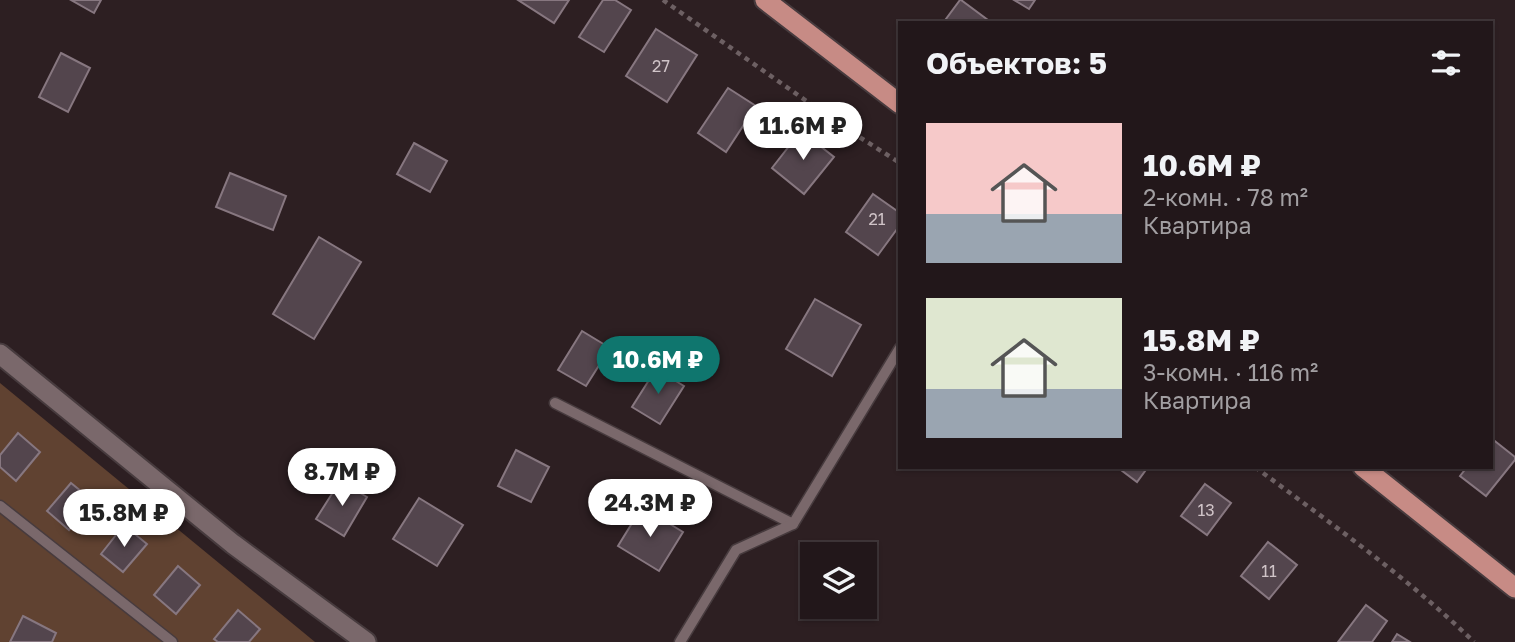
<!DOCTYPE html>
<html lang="ru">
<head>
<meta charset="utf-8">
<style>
	:root { --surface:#22171a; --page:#2a2023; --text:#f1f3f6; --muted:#a29fa2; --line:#3f3639; --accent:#0f766e }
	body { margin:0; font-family:"Golos Text",sans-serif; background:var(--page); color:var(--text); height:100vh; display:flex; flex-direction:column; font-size:26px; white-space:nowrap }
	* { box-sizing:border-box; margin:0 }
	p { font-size:23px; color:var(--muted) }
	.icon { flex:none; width:38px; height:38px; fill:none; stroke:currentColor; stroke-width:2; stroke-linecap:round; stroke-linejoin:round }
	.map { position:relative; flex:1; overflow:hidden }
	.details { position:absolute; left:898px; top:21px; width:595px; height:448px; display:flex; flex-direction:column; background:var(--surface); border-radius:0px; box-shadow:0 2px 5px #0004,0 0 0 2px var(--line) }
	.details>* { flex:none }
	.controls { position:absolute; left:800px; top:542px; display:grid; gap:14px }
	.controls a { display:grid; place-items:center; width:77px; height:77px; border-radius:0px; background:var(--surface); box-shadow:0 2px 5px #0004,0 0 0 2px var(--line); font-size:35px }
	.price { position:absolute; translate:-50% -60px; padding:0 16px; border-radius:24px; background:#fff; color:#222; font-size:23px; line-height:46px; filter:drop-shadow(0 2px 4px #0008) }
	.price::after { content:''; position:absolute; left:50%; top:42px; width:21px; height:16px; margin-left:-10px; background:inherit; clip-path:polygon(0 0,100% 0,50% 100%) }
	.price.current { background:var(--accent); color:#fff }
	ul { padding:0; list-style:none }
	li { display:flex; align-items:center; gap:21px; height:175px; padding:0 28px }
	li span { display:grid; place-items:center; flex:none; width:196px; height:140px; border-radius:0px; color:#555 }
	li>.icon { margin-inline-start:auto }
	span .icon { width:84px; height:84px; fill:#fffc; stroke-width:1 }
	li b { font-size:30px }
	h2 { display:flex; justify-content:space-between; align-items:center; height:84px; padding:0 28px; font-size:30px }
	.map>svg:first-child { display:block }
</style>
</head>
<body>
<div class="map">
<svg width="1515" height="642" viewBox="0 0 1515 642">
	<rect width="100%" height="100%" fill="#2d1f22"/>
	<polygon fill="#604231" points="0,383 315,642 0,642"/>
	<g fill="#53454d" stroke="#877780" stroke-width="2">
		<polygon points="71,0 101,0 94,13"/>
		<polygon points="518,0 569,0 554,23"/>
		<polygon points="603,0 615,0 631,10 604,52 579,37"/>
		<polygon points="960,0 961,0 992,23 943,23"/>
		<polygon points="1014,0 1035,0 1029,9"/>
		<polygon points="656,29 697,55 667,102 626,76"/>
		<polygon points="61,53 90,68 68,112 39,97"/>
		<polygon points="728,88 756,106 726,152 698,133"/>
		<polygon points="801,131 834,157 804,194 772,168"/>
		<polygon points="414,143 447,161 430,192 397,174"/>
		<polygon points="230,173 286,196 273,230 216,207"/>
		<polygon points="873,194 900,213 900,225 878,255 846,232"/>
		<polygon points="319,237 361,262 314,339 273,314"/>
		<polygon points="815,299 861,325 832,376 786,349"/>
		<polygon points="582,331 610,348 586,386 558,370"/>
		<polygon points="656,369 684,386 660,424 632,407"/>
		<polygon points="18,433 40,452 16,481 0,467 0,455"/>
		<polygon points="1491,438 1515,457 1515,460 1486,496 1460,476 1467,467 1491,467"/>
		<polygon points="516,450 549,467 531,502 498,486"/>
		<polygon points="1117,467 1148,467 1137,482"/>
		<polygon points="340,481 367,497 344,536 316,519"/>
		<polygon points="71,483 93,501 69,530 47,511"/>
		<polygon points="1205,484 1231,503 1207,535 1181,516"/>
		<polygon points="419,498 463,525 437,566 393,539"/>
		<polygon points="642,507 683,532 659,571 618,546"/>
		<polygon points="124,525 147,544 123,572 101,554"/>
		<polygon points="1268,542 1297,565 1269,599 1241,576"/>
		<polygon points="178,566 200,585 176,614 154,595"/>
		<polygon points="1366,605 1387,621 1372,642 1338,642"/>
		<polygon points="238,610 260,629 249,642 218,642 214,639"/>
		<polygon points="23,616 56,633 52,642 10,642"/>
		<polygon points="1397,634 1410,642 1392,642"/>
	</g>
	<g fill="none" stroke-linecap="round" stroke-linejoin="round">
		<g stroke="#473b3e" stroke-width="13">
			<g id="service">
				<polyline points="555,403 793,524 900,348"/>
				<polyline points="0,506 172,642"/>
				<polyline points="680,642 736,550 793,524"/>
			</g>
		</g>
		<g stroke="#473b3e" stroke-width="23">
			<polyline id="minor" points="0,354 233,544 366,642"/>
		</g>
		<g stroke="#473b3e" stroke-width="23">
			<g id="primary">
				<polyline points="765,0 900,104"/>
				<polyline points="1363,467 1515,588"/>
			</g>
		</g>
		<g stroke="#6d6063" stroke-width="4.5" stroke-dasharray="5 5" stroke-linecap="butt">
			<polyline points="663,0 839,124 900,163"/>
			<path d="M 1255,467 C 1330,523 1407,577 1474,642"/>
		</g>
		<use href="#service" stroke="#7a686b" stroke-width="10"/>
		<use href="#minor" stroke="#7a686b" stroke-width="19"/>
		<use href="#primary" stroke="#c78b85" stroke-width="19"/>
	</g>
	<g text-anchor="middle" stroke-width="5" stroke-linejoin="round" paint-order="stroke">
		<g font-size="16" fill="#d0c4c8">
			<text x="661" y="72">27</text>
			<text x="877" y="225">21</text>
			<text x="1206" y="516">13</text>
			<text x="1269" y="577">11</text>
		</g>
	</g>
</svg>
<div class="controls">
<a><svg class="icon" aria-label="layers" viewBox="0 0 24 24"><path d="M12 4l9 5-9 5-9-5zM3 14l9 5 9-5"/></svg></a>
</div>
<b class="price" style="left:803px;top:162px">11.6M ₽</b>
<b class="price current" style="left:658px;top:396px">10.6M ₽</b>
<b class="price" style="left:342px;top:508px">8.7M ₽</b>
<b class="price" style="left:650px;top:539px">24.3M ₽</b>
<b class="price" style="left:124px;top:549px">15.8M ₽</b>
<section class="details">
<h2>Объектов: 5<svg class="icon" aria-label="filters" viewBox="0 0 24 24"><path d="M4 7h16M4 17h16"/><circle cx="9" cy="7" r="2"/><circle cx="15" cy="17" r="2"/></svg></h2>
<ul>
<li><span style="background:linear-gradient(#f6c9c9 65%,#9aa5b1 0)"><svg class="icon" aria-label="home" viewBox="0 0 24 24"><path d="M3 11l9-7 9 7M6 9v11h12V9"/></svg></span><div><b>10.6M ₽</b><p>2-комн. · 78 m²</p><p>Квартира</p></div></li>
<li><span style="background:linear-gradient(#dfe7d0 65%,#9aa5b1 0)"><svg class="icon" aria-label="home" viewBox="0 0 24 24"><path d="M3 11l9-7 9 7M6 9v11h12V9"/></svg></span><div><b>15.8M ₽</b><p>3-комн. · 116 m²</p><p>Квартира</p></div></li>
</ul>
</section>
</div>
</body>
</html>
